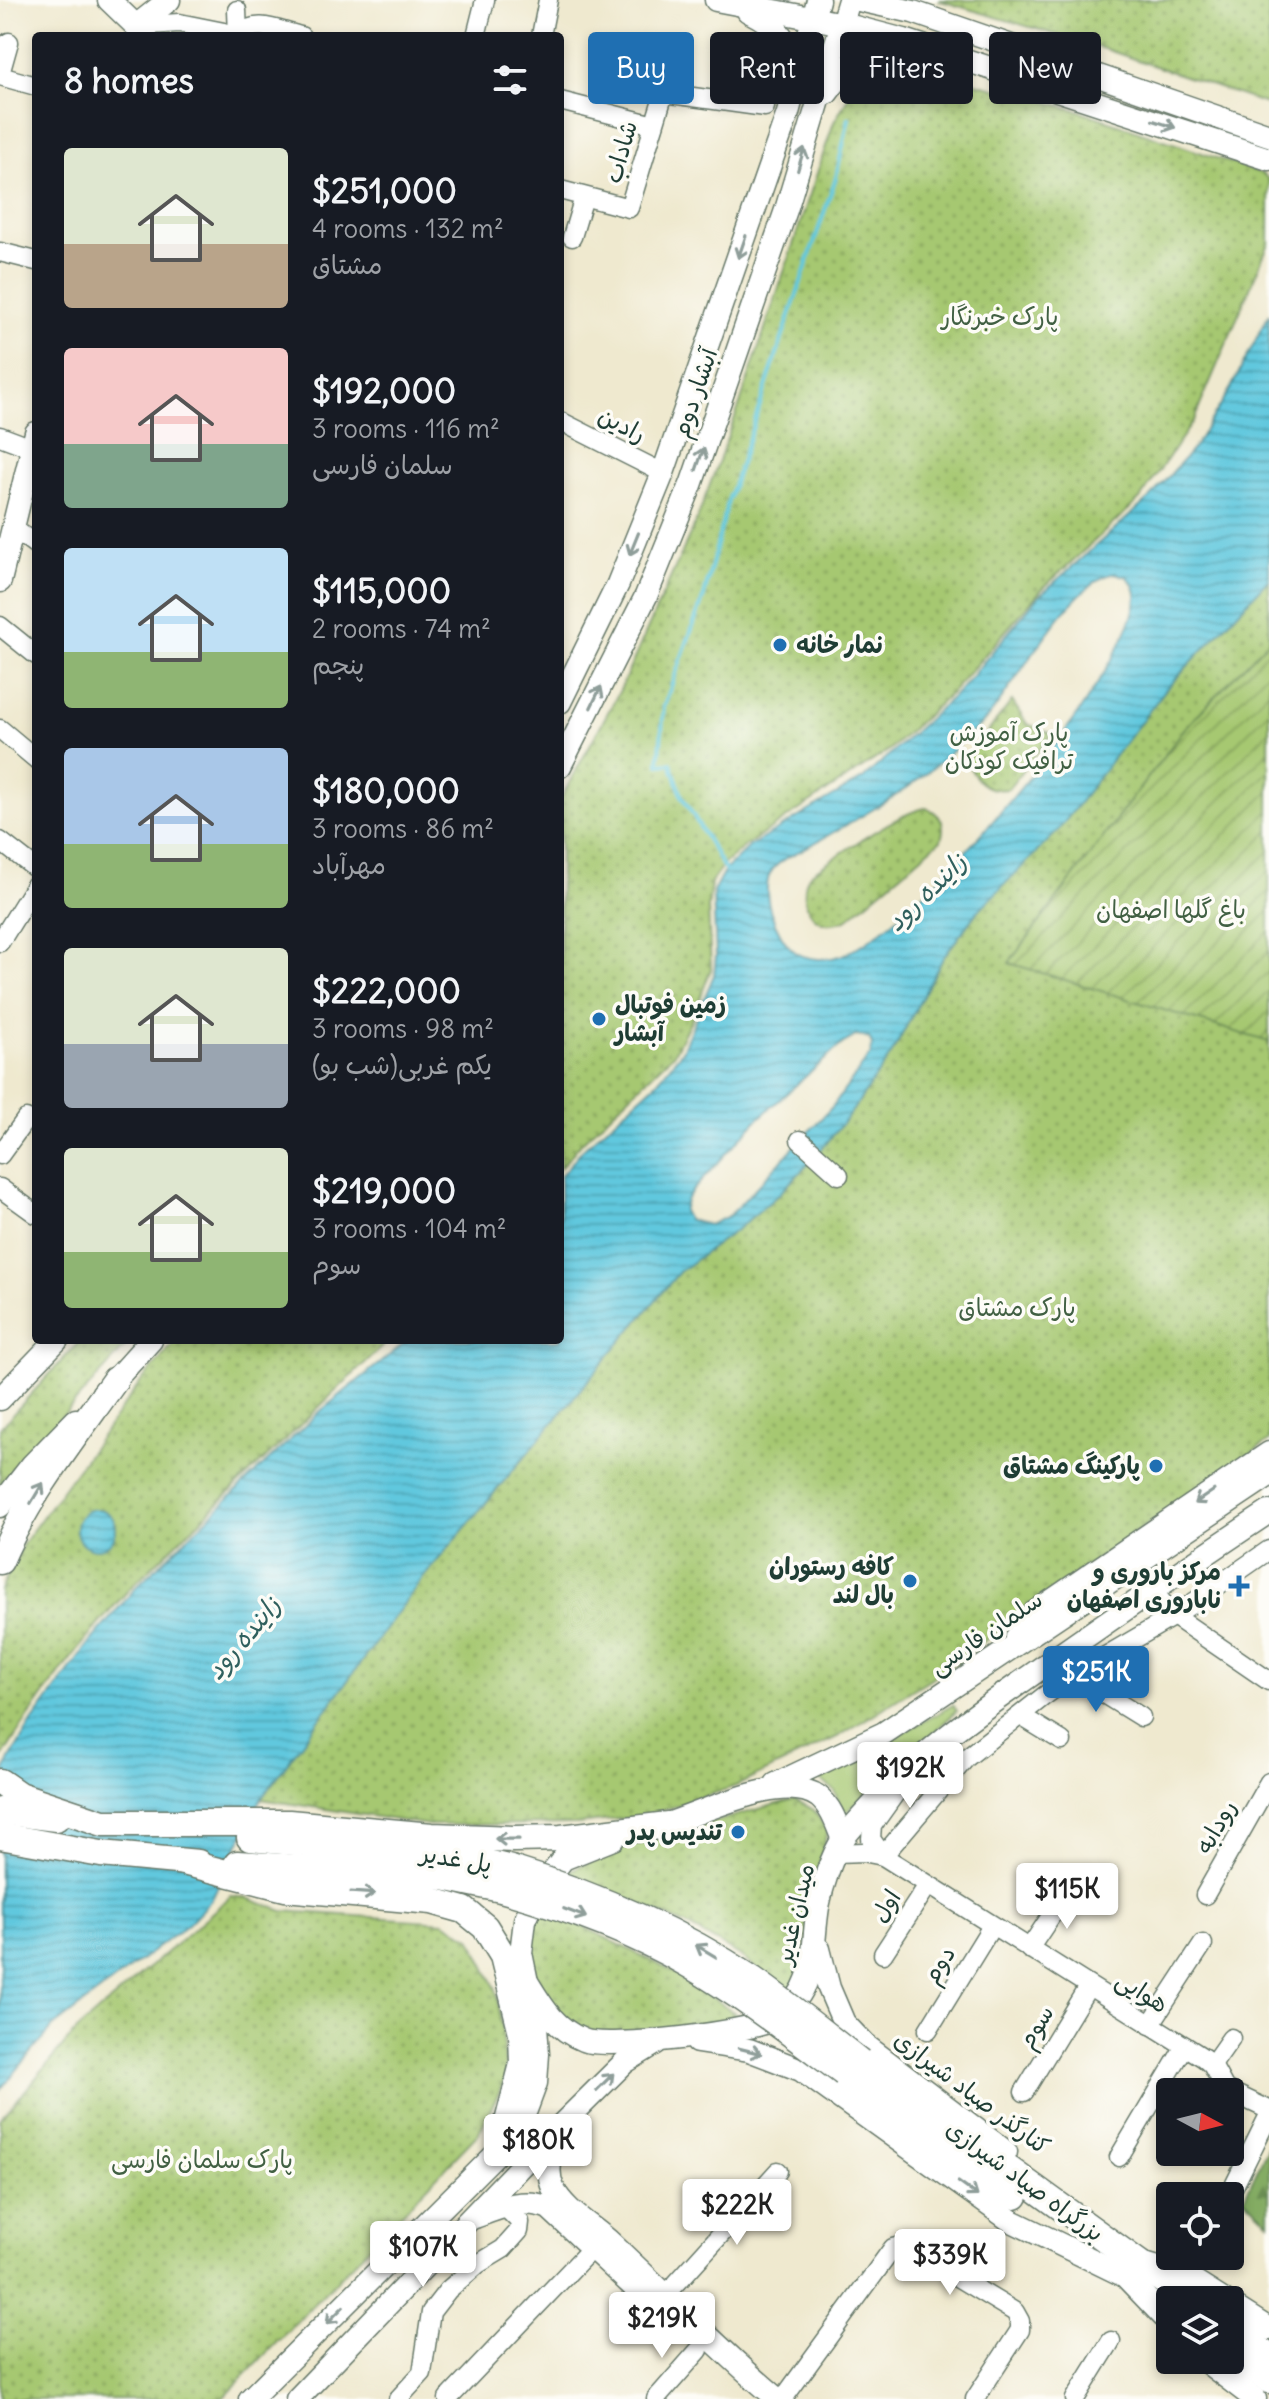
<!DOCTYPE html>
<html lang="en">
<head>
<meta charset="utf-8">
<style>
	:root { --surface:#171b24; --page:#242831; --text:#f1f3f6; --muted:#9ea1a6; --accent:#1f6fb2 }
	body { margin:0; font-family:Delius,"Playpen Sans Arabic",sans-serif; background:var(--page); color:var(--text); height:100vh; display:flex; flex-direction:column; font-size:30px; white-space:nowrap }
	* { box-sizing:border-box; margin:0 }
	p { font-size:26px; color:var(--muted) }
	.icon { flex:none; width:44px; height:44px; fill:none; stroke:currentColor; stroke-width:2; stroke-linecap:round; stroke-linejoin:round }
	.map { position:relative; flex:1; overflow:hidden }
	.side { position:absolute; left:32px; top:32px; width:532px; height:1312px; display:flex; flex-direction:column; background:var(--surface); border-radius:8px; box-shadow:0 4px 12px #0003 }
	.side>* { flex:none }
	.banner { position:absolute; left:588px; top:32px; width:560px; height:72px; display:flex; gap:16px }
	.needle { width:52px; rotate:97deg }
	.controls { position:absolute; left:1156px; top:2078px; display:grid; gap:16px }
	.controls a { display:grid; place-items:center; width:88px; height:88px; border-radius:8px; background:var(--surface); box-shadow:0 4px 12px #0003; font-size:40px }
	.price { position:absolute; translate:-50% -68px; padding:0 18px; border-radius:8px; background:#fff; color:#222; font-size:26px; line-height:52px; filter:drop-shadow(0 2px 4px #0008) }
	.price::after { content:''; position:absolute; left:50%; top:48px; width:24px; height:18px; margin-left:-12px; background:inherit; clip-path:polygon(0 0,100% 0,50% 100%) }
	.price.active { background:var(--accent); color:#fff }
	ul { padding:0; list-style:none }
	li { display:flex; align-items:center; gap:24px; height:200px; padding:0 32px }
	li span { display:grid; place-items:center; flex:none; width:224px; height:160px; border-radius:8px; color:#555 }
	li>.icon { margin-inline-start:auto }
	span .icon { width:96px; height:96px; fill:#fffc; stroke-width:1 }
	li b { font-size:34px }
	h2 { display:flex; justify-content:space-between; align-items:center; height:96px; padding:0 32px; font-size:34px }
	.pill { padding:0 28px; border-radius:8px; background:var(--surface); box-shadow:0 4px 12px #0003; font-size:28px; line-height:72px }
	.pill.active { background:var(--accent); color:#fff }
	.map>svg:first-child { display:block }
</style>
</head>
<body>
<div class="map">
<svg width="1269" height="2399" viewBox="0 0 1269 2399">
	<defs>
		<pattern id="forest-firs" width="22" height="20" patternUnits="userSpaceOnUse" patternTransform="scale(2)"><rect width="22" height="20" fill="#84ac63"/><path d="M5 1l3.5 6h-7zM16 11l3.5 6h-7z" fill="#6b8d52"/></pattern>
		<pattern id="park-dots" width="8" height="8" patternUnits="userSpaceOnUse" patternTransform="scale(2)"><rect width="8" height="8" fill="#a6c871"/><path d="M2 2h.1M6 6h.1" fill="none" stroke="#87a45e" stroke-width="1.8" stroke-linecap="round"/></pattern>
		<pattern id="garden-furrows" width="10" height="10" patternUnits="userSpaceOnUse" patternTransform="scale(2)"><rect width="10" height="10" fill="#a6c871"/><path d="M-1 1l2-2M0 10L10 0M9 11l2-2" fill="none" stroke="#87a45e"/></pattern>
		<pattern id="water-rules" width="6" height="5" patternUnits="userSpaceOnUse" patternTransform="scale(2)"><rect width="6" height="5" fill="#61c8de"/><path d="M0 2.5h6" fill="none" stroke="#4fa4b5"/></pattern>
	</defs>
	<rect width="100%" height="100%" fill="#fdfcf7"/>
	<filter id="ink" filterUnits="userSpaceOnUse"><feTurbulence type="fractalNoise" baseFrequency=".0125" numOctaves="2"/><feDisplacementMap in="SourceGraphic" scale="16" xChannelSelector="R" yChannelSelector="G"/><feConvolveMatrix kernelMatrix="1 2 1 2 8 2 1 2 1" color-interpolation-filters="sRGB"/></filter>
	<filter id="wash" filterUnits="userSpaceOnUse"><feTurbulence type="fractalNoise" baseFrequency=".006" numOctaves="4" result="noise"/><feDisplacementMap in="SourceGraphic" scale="32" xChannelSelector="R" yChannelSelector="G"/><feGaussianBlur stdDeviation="1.8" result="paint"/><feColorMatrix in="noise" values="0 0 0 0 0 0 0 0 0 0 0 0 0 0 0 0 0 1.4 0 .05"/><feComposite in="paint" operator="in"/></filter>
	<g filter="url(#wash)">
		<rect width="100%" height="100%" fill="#efe9cf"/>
		<polygon fill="#a6c871" stroke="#628252" stroke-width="2" points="953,1705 957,1711 844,1814 834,1791 820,1779"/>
		<polygon fill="url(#forest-firs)" stroke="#52744c" stroke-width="2" points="1269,2144 1269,2222 1244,2198"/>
		<g fill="url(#park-dots)" stroke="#628252" stroke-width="2">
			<polygon points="938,0 1269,0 1269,105 1105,49"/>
			<polygon points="880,63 913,66 1080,111 1263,174 1269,180 1269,243 1194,420 1140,499 1043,588 955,689 889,750 745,846 725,863 711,882 708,908 711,969 694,1014 674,1053 582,1142 560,1168 560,800 620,690 697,519 740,404 834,122 859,79"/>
			<polygon points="1269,579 1269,1441 1059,1585 958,1661 839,1736 736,1786 646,1816 577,1824 429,1825 261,1799 422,1579 679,1272 740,1227 779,1194 816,1156 850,1114 891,1055 943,958 977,912 1016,871 1166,689"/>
			<path d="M 1012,701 L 1027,724 L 1052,734 L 1008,789 C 984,792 976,781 966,760 Z"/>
			<path d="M 926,808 C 942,814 946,824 941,840 L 846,920 C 839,922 833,924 826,923 C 805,918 799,890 810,874 C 836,857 898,812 926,808 Z"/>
			<polygon points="81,1340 131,1340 27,1456 0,1491 0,1428"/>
			<path d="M 177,1340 L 389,1340 L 132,1586 C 83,1640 38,1698 0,1761 L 0,1591 L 24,1542 L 143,1379 Z"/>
			<polygon points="794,1799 814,1810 827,1831 809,1909 801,1973 789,1994 736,1953 684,1924 567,1872 616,1850"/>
			<polygon points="231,1896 247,1898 283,1911 444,1922 471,1938 496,1989 503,2035 506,2078 479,2133 222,2399 0,2399 0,2120 75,2032"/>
			<polygon points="538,1912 584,1927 678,1974 748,2022 590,2035 555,2013 535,1973 531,1937"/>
		</g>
		<polygon fill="url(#garden-furrows)" stroke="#628252" stroke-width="2" points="1269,640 1269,1042 1009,963 1185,728"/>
		<g fill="url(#water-rules)" stroke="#408289" stroke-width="2" fill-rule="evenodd">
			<path d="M 1269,314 L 1269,579 L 1166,689 L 1057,832 L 977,912 L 943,958 L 891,1055 L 850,1114 L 816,1156 L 779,1194 L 740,1227 L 679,1272 L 422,1579 L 261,1799 L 211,1900 L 187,1925 L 53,2027 L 0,2090 L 0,1782 L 10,1759 L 32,1722 L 91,1641 L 137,1586 L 317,1414 L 408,1340 L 560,1340 L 560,1176 L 583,1149 L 657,1082 L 682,1051 L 714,975 L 716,956 L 713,892 L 725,870 L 750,846 L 864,778 L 962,688 L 1039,596 L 1151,497 L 1195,446 L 1231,388 ZM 1115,573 L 1128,577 C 1133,584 1137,590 1136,599 C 1128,678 915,930 840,956 C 826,961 805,960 794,951 C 776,937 757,888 773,869 C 782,858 797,853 809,846 C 832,833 854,821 877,807 C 913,786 938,765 967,737 C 974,730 983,723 989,716 C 1018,681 1071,581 1115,573 ZM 856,1036 L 869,1038 L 872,1044 L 871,1054 L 832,1107 L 729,1216 L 709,1225 L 688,1220 L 683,1211 L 686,1200 L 692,1191 L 758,1119 L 842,1044 Z"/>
			<circle cx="96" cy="1529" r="20"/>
		</g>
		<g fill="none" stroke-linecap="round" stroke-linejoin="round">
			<polyline stroke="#61c8de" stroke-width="4" points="726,872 682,796 671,763 659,764 664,706 704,596 728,501 836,177 849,118"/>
		</g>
	</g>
	<g filter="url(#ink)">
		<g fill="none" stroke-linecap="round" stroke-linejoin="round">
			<g stroke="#68796a" stroke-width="21">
				<g id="minor">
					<polyline points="237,10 238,36"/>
					<path d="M 136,26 L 179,23 L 239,35 C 256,18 279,31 301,36"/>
					<polyline points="476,36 485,0"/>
					<polyline points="541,36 548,0"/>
					<polyline points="0,74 9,42"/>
					<polyline points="0,76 36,86"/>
					<polyline points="560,101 654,125"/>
					<polyline points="560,190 629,208 664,93 765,107"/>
					<polyline points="572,237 584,197"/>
					<polyline points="0,252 36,261"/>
					<polyline points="560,421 663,473"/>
					<polyline points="0,436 32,448"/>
					<polyline points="13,528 36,545"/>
					<polyline points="0,626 36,655"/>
					<polyline points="0,729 36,759"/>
					<polyline points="0,841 36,869"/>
					<polyline points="0,942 36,884"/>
					<polyline points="800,1140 839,1175"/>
					<polyline points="0,1155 26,1119"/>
					<polyline points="0,1188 36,1214"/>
					<polyline points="1152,1590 1174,1616 1269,1681"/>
					<polyline points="1073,1675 1141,1717"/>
					<polyline points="1021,1716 1062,1741"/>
					<polyline points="837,1853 863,1852 883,1856 1204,2058 1212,2065 1225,2089 1269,2110"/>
					<polyline points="883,1856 966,1758 1043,1697 1073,1675 1174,1616 1269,1550"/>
					<polyline points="883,1856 871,1839 872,1826 902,1784"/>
					<polyline points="1205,1895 1269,1782"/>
					<polyline points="1029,1949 1069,1889"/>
					<polyline points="883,1954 928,1885"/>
					<polyline points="1150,2025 1203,1944"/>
					<polyline points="928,2030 992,1926"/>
					<polyline points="1212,2065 1231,2038"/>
					<polyline points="1024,2092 1088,1987"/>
					<polyline points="1119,2157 1185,2046"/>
					<polyline points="1229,2196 1269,2115"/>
					<polyline points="665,2296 778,2171"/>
					<polyline points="398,2399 422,2373 431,2312 448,2290 478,2264 503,2249 519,2231 520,2222 504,2206"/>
					<polyline points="448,2399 592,2248"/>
					<polyline points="656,2399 699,2350"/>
					<polyline points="783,2399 893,2248 904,2245 1015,2312 1020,2321 1020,2330 975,2399"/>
					<polyline points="1075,2399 1111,2341"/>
				</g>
			</g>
			<g stroke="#68796a" stroke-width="25">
				<g id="major">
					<polyline points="109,0 136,26 169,0"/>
					<polyline points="716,0 843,24 904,40 1269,159"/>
					<polyline points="859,0 913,12 1269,135"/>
					<path d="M 748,11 C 783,28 790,42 793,80"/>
					<path d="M 827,93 C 853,58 858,53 901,41"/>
					<polyline points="0,581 36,433"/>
					<polyline points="560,702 618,584 663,473 788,113 818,0"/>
					<polyline points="560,766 646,596 691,485 786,210 849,0"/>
					<polyline points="103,1393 151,1340"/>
					<polyline points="0,1399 57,1340"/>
					<polyline points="0,1506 32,1465 76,1420"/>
					<polyline points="1017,1637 1035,1612 1269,1453"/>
					<polyline points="776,1784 884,1733 1269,1475"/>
					<path d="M 654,1828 C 695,1818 782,1769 819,1797 C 832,1808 837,1825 843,1840"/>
					<polyline points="819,1949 829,1988 844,2023 865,2045 1006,2152"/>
					<path d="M 526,1980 C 542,2006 554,2028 583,2040 C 607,2050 758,2032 779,2017 C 819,1985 811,1950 818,1907 C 822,1886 831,1857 843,1839 C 850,1829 859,1820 867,1811 C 918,1753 981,1710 1044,1666 C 1118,1614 1193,1562 1269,1512"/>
					<polyline points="697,2042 749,2050 801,2070 1010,2220 1125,2276 1170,2323"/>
					<path d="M 562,2129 C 554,2148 544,2167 553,2188 C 564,2211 593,2226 611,2243 C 667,2295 719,2350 778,2399"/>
					<path d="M 475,2217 C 499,2208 524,2197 549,2208 L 678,2328"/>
					<polyline points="1148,2265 1185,2276 1223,2300"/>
					<polyline points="1230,2304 1269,2329"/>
					<polyline points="1204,2360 1255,2399"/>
					<polyline points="250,2399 501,2149 526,2110 536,2083 538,2054 536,2026 521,1953 525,1920 537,1893 563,1859 613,1839"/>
					<polyline points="297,2399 538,2148 625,2062 656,2043"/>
				</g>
			</g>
			<g stroke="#68796a" stroke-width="29">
				<g id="highway">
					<path d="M 0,1561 C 28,1495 74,1438 115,1380"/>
					<polyline points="0,1782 19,1795 103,1823 289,1823 432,1836 514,1839 561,1838 668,1825"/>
					<polyline points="0,1811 56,1818"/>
					<polyline points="0,1836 101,1854 198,1863"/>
					<polyline points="250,1838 462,1857 511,1869"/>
					<polyline points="183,1862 285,1888 432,1901 464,1910 485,1927 503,1956 522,2033 523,2064 501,2149"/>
					<polyline points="237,1864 443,1877 501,1889"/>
					<polyline points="860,2062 1190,2300"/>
					<polyline points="844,2073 1015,2196"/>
					<polyline points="1230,2329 1269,2357"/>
					<polyline points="1230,2351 1269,2380"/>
				</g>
			</g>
			<use href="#minor" stroke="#fff" stroke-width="18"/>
			<use href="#major" stroke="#fff" stroke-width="22"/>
			<use href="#highway" stroke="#fff" stroke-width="26"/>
			<g stroke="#68796a" stroke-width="29" stroke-linecap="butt">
				<g id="highway-bridge">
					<path d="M 511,1869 C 596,1895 678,1930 752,1979 C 789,2005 824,2034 860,2062"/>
					<path d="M 501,1889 C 565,1907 630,1930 688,1964 C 743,1996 793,2035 844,2073"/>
				</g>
			</g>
			<use href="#highway-bridge" stroke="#fff" stroke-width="26"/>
		</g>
		<defs><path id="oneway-shaft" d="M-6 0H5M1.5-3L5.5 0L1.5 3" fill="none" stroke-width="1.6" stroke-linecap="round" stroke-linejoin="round" transform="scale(2)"/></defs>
		<g stroke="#8f9e9a">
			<use href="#oneway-shaft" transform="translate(1164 124) rotate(18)"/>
			<use href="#oneway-shaft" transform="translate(801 159) rotate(-74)"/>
			<use href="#oneway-shaft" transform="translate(742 247) rotate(109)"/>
			<use href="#oneway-shaft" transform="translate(700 459) rotate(-71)"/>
			<use href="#oneway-shaft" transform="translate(634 544) rotate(112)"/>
			<use href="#oneway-shaft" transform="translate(596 697) rotate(-64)"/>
			<use href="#oneway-shaft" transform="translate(37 1493) rotate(-59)"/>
			<use href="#oneway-shaft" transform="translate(1204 1497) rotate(146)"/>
			<use href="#oneway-shaft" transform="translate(507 1839) rotate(-179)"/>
			<use href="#oneway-shaft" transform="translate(363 1893) rotate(4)"/>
			<use href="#oneway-shaft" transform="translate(575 1913) rotate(21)"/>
			<use href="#oneway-shaft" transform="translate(706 1951) rotate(-149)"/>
			<use href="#oneway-shaft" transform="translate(750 2051) rotate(14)"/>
			<use href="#oneway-shaft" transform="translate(605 2082) rotate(-45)"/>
			<use href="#oneway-shaft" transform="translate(968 2189) rotate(36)"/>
			<use href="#oneway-shaft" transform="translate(335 2315) rotate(135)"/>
		</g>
	</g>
	<g fill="#1f6fb2" stroke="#fdfcf7" stroke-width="3">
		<circle cx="780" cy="645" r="8"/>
		<circle cx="599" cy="1019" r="8"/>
		<circle cx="1156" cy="1466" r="8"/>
		<circle cx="910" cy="1581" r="8"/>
		<path d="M1235 1574h8v8h8v8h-8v8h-8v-8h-8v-8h8z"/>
		<circle cx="738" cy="1832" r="8"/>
	</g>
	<g text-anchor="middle" stroke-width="7" stroke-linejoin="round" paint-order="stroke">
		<g font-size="24" fill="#1f3d34" stroke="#fdfcf7">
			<text transform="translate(621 152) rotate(-74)" y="8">شاداب</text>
			<text transform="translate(695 393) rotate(-71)" y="8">آبشار دوم</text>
			<text transform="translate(622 425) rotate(27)" y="8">رادین</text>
			<text transform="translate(986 1633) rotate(-34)" y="8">سلمان فارسی</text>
			<text transform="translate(1216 1827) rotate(-61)" y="8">رودابه</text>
			<text transform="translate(456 1859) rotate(9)" y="8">پل غدیر</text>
			<text transform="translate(886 1906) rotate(-57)" y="8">اول</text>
			<text transform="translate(795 1914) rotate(-77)" y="8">میدان غدیر</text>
			<text transform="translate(939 1965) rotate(-58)" y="8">دوم</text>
			<text transform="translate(1142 1992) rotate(32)" y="8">هوایی</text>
			<text transform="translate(1036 2027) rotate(-59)" y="8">سوم</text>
			<text transform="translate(972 2093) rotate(37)" y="8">کنارگذر صیاد شیرازی</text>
			<text transform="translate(1025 2181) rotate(36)" y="8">بزرگراه صیاد شیرازی</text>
		</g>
		<g font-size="24" fill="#416043" stroke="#fdfcf7">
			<text x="1000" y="325">پارک خبرنگار</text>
			<text x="1009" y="741">پارک آموزش<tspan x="1009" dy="28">ترافیک کودکان</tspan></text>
			<text x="1171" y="918">باغ گلها اصفهان</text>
			<text x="1017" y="1316">پارک مشتاق</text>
			<text x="202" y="2168">پارک سلمان فارسی</text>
		</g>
		<g font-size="24" font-weight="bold" fill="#1f3d34" stroke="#fdfcf7" text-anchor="end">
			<text x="796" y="653" text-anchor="start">نمار خانه</text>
			<text x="615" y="1013" text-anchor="start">زمین فوتبال<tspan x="615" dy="28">آبشار</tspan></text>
			<text x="1140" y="1474">پارکینگ مشتاق</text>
			<text x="894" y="1575">کافه رستوران<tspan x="894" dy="28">بال لند</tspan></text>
			<text x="1221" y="1580">مرکز باروری و<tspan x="1221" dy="28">ناباروری اصفهان</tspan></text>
			<text x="722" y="1840">تندیس پدر</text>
		</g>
		<g font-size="26" font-style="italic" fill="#30605e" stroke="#fdfcf7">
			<text transform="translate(926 892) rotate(-44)" y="9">زاینده رود</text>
			<text transform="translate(243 1638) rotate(-50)" y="9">زاینده رود</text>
		</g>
	</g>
</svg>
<div class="controls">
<a><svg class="needle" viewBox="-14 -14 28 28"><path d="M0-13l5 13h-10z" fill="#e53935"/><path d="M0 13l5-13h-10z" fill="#9ea1a6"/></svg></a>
<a><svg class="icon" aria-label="locate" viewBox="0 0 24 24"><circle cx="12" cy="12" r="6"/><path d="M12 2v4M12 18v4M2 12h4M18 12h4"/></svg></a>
<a><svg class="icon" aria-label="layers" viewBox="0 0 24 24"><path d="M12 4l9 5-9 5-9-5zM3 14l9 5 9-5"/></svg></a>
</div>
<b class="price active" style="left:1096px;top:1714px">$251K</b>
<b class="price" style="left:910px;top:1810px">$192K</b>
<b class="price" style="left:1067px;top:1931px">$115K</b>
<b class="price" style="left:538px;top:2182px">$180K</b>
<b class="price" style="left:737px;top:2247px">$222K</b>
<b class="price" style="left:423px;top:2289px">$107K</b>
<b class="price" style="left:950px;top:2297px">$339K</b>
<b class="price" style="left:662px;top:2360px">$219K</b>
<div class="banner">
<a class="pill active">Buy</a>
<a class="pill">Rent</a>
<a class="pill">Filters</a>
<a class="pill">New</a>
</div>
<section class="side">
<h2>8 homes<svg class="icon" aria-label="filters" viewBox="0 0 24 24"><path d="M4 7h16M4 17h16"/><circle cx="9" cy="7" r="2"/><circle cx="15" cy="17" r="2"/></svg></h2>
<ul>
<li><span style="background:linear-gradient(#dfe7d0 60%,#b9a48a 0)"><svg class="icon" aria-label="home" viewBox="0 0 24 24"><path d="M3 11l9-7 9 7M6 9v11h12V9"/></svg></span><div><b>$251,000</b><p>4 rooms · 132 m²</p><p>مشتاق</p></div></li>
<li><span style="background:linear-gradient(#f6c9c9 60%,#7fa58c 0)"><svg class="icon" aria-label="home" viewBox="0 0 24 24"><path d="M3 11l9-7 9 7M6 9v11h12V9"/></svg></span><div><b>$192,000</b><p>3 rooms · 116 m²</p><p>سلمان فارسی</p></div></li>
<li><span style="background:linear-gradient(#bfe0f5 65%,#8fb573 0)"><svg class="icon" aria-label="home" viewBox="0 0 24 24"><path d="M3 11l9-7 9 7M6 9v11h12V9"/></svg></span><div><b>$115,000</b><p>2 rooms · 74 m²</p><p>پنجم</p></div></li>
<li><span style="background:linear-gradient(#a9c7e8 60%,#8fb573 0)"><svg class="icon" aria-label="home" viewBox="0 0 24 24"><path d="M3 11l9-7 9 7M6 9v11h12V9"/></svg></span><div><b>$180,000</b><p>3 rooms · 86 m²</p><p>مهرآباد</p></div></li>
<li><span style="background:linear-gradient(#dfe7d0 60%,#9aa5b1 0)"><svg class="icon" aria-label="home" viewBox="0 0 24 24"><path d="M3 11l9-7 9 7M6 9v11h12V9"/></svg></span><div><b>$222,000</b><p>3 rooms · 98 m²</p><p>یکم غربی(شب بو)</p></div></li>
<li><span style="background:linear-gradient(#dfe7d0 65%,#8fb573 0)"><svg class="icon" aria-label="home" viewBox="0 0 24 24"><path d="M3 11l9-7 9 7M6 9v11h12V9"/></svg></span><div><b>$219,000</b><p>3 rooms · 104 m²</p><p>سوم</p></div></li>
</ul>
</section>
</div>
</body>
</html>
